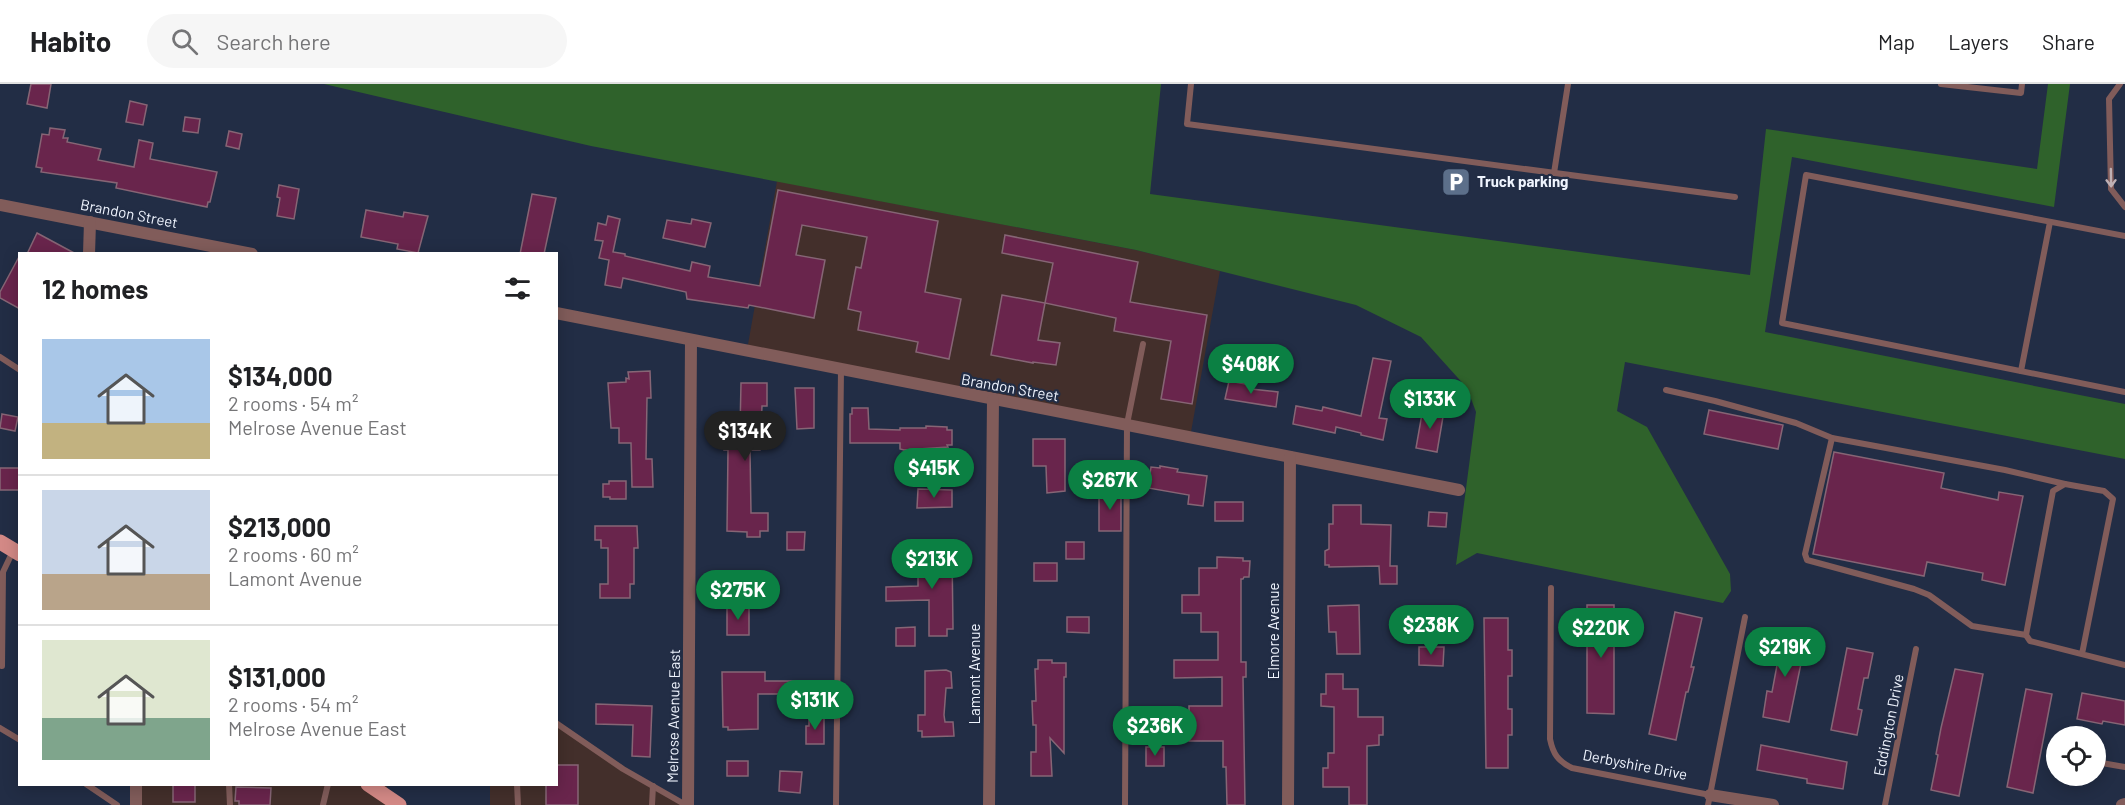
<!DOCTYPE html>
<html lang="en">
<head>
<meta charset="utf-8">
<style>
	:root { --surface:#fff; --page:#f6f6f6; --text:#202124; --muted:#757577; --line:#e0e0e0; --accent:#0b8043 }
	body { margin:0; font-family:Barlow,sans-serif; background:var(--page); color:var(--text); height:100vh; display:flex; flex-direction:column; font-size:22px; white-space:nowrap }
	* { box-sizing:border-box; margin:0 }
	p { font-size:20px; color:var(--muted) }
	.icon { flex:none; width:33px; height:33px; fill:none; stroke:currentColor; stroke-width:2; stroke-linecap:round; stroke-linejoin:round }
	.map { position:relative; flex:1; overflow:hidden }
	.side { position:absolute; left:18px; top:168px; width:540px; height:534px; display:flex; flex-direction:column; background:var(--surface); border-radius:0px; box-shadow:0 3px 15px #0003 }
	.side>* { flex:none }
	.tools { position:absolute; left:2046px; top:642px; display:grid; gap:12px }
	.tools a { display:grid; place-items:center; width:60px; height:60px; border-radius:50%; background:var(--surface); box-shadow:0 3px 15px #0003; font-size:30px }
	.price { position:absolute; translate:-50% -51px; padding:0 14px; border-radius:21px; background:var(--accent); color:#fff; font-size:20px; line-height:39px; filter:drop-shadow(0 2px 3px #0008) }
	.price::after { content:''; position:absolute; left:50%; top:36px; width:18px; height:14px; margin-left:-9px; background:inherit; clip-path:polygon(0 0,100% 0,50% 100%) }
	.price.selected { background:#222; color:#fff }
	ul { padding:0; list-style:none }
	li { display:flex; align-items:center; gap:18px; height:150px; padding:0 24px }
	li+li { border-top:2px solid var(--line) }
	li span { display:grid; place-items:center; flex:none; width:168px; height:120px; border-radius:0px; color:#555 }
	li>.icon { margin-inline-start:auto }
	span .icon { width:72px; height:72px; fill:#fffc; stroke-width:1 }
	li b { font-size:26px }
	h2 { display:flex; justify-content:space-between; align-items:center; height:72px; padding:0 24px; font-size:26px }
	header { display:flex; align-items:center; gap:36px; box-sizing:border-box; height:84px; padding:0 30px; background:var(--surface); border-bottom:2px solid var(--line) }
	header strong { font-size:28px }
	nav { display:flex; gap:33px; margin-inline-start:auto; font-size:21px }
	.search { width:420px; height:54px; background:var(--page); display:flex; align-items:center; gap:15px; box-sizing:border-box; padding:0 21px; border-radius:33px; color:var(--muted); font-size:22px }
	.map>svg:first-child { display:block }
</style>
</head>
<body>
<header>
<strong>Habito</strong>
<div class="search"><svg class="icon" aria-label="search" viewBox="0 0 24 24"><circle cx="10" cy="10" r="6"/><path d="M15 15l6 6"/></svg>Search here</div>
<nav><a>Map</a><a>Layers</a><a>Share</a></nav>
</header>
<div class="map">
<svg width="2125" height="721" viewBox="0 0 2125 721">
	<rect width="100%" height="100%" fill="#222d45"/>
	<g fill="#432f2b">
		<polygon points="777,97 1136,166 1220,187 1189,359 747,266"/>
		<polygon points="557,639 684,721 490,721 490,701 556,700"/>
		<polygon points="136,700 387,701 387,712 401,721 135,721"/>
	</g>
	<polygon fill="#2f622b" points="324,0 1161,0 1150,110 1750,191 1766,45 2037,85 2048,0 2070,0 2054,123 1792,73 1765,248 2125,320 2125,375 1625,278 1617,327 1647,343 1730,490 1731,507 1723,519 1477,469 1456,481 1476,328 1467,304 1421,253 1356,221 1136,166 591,62"/>
	<g fill="#69254c" stroke="#866575" stroke-width="1.5">
		<polygon points="31,0 51,0 47,24 27,20"/>
		<polygon points="130,17 147,21 143,41 126,38"/>
		<polygon points="185,33 200,35 198,49 183,47"/>
		<polygon points="50,44 65,46 63,54 68,54 67,58 101,65 98,76 134,83 139,56 153,59 150,75 217,88 210,118 208,118 207,123 116,104 117,99 41,88 42,84 36,83 42,50 49,51"/>
		<polygon points="229,47 242,50 239,65 226,62"/>
		<polygon points="279,101 299,105 294,135 277,132 280,114 277,113"/>
		<polygon points="778,106 938,137 925,208 961,215 949,275 916,268 918,258 858,246 861,228 848,225 856,183 861,184 867,153 802,141 796,171 825,176 814,234 749,221 748,224 687,215 686,208 623,194 621,204 605,201 609,176 599,174 603,157 595,156 598,139 606,141 608,132 620,135 613,168 625,170 625,172 690,187 692,178 710,182 708,193 760,202"/>
		<polygon points="532,110 556,114 544,170 520,170"/>
		<polygon points="366,126 403,133 404,128 428,132 418,169 397,165 398,160 361,153"/>
		<polygon points="692,135 711,139 705,163 663,154 667,136 691,140"/>
		<polygon points="37,149 76,170 27,170"/>
		<polygon points="1005,151 1138,178 1130,218 1207,231 1192,320 1161,315 1171,257 1114,247 1116,234 1045,219 1053,179 1002,169"/>
		<polygon points="20,171 20,225 0,214 0,208"/>
		<polygon points="1002,211 1045,219 1038,256 1060,259 1056,281 1033,278 1033,279 991,271"/>
		<polygon points="1373,274 1391,277 1379,334 1387,335 1383,356 1361,351 1361,349 1336,343 1335,349 1293,340 1296,322 1322,327 1323,323 1361,332"/>
		<polygon points="650,287 651,314 647,314 646,375 652,375 653,403 632,403 631,359 619,359 619,344 611,344 608,299 626,298 626,294 629,295 628,288"/>
		<polygon points="1229,297 1251,301 1251,305 1278,308 1276,323 1225,315"/>
		<polygon points="741,299 767,299 767,322 762,322 760,366 750,366 751,429 768,429 768,447 760,447 760,453 747,453 747,448 727,447 728,366 724,366 724,346 740,345"/>
		<polygon points="795,304 814,304 814,344 797,345"/>
		<polygon points="852,324 868,324 869,345 900,346 900,344 926,344 926,342 947,343 947,346 952,346 952,361 947,361 948,363 904,366 900,365 900,359 850,359 850,330 852,330"/>
		<polygon points="1423,324 1444,327 1437,368 1416,364"/>
		<polygon points="1709,326 1783,341 1778,365 1704,350"/>
		<polygon points="2,330 18,333 15,347 0,344"/>
		<polygon points="1033,355 1065,355 1065,407 1047,409 1046,382 1033,382"/>
		<polygon points="1834,368 1944,389 1941,404 1998,416 1999,408 2023,412 2005,501 1982,496 1983,489 1927,478 1924,492 1813,470"/>
		<polygon points="1160,382 1178,385 1177,388 1207,392 1203,422 1188,420 1189,411 1148,404 1151,383 1160,384"/>
		<rect x="0" y="384" width="20" height="22"/>
		<polygon points="609,397 626,397 626,415 610,415 610,413 603,413 603,400 609,400"/>
		<polygon points="918,405 952,406 952,423 917,424"/>
		<polygon points="1099,407 1121,408 1121,447 1099,447"/>
		<rect x="1215" y="418" width="28" height="19"/>
		<polygon points="1333,421 1361,421 1361,440 1391,441 1390,482 1397,482 1397,500 1380,500 1379,482 1329,483 1329,481 1325,481 1325,467 1329,465 1329,440 1333,440"/>
		<polygon points="1429,428 1447,429 1446,443 1428,442"/>
		<polygon points="595,442 637,442 638,464 634,464 634,500 630,500 630,514 600,514 600,500 608,500 608,464 601,464 601,456 595,456"/>
		<polygon points="787,448 805,448 804,466 787,466"/>
		<rect x="1066" y="458" width="18" height="17"/>
		<polygon points="918,466 952,467 953,545 947,545 947,552 929,552 929,516 886,517 886,503 918,502"/>
		<polygon points="1217,473 1243,474 1243,477 1250,477 1249,493 1244,493 1243,495 1241,495 1241,578 1246,578 1246,593 1243,593 1245,721 1227,721 1226,683 1223,683 1223,657 1189,657 1189,622 1222,622 1222,593 1174,594 1174,576 1218,576 1218,548 1201,548 1201,529 1182,529 1182,511 1199,511 1199,484 1217,484"/>
		<rect x="1034" y="479" width="23" height="18"/>
		<polygon points="1359,521 1360,570 1337,570 1336,548 1329,548 1328,522"/>
		<polygon points="1587,521 1614,521 1614,630 1587,629"/>
		<rect x="727" y="523" width="22" height="28"/>
		<polygon points="1675,528 1702,534 1691,583 1694,583 1688,608 1686,608 1676,656 1649,650"/>
		<polygon points="1067,533 1089,533 1089,549 1067,548"/>
		<polygon points="1484,534 1508,534 1508,566 1512,566 1512,592 1508,592 1508,625 1512,625 1512,651 1508,651 1508,684 1486,684"/>
		<polygon points="915,543 915,562 896,562 896,544"/>
		<polygon points="1780,550 1806,555 1789,638 1763,633 1767,607 1772,608 1778,576 1775,576"/>
		<polygon points="1419,563 1444,563 1443,582 1419,581"/>
		<polygon points="1847,564 1873,569 1868,594 1864,594 1858,625 1862,626 1857,651 1831,646"/>
		<polygon points="1038,576 1052,576 1052,579 1066,579 1066,593 1064,593 1064,669 1050,654 1052,692 1031,692 1031,668 1036,668 1036,641 1033,641 1032,617 1036,617 1035,585 1038,585"/>
		<polygon points="1955,585 1983,590 1959,712 1931,706 1938,671 1936,670 1941,644"/>
		<polygon points="946,586 951,588 952,604 946,604 944,631 945,638 953,638 954,652 922,653 922,647 918,647 918,631 925,631 925,587"/>
		<polygon points="722,588 765,588 765,597 804,597 804,610 758,610 758,645 728,646 728,643 723,643"/>
		<polygon points="1326,590 1343,590 1343,605 1358,605 1358,633 1383,633 1383,651 1379,651 1379,661 1367,662 1367,721 1349,721 1349,703 1323,703 1323,684 1328,684 1328,669 1334,669 1334,623 1321,622 1321,610 1326,610"/>
		<polygon points="2026,605 2052,610 2033,709 2007,703"/>
		<polygon points="2082,609 2125,617 2125,641 2103,637 2102,640 2077,635"/>
		<polygon points="596,620 652,622 650,673 632,672 633,641 596,640"/>
		<polygon points="809,632 824,632 824,660 806,660 806,642 809,642"/>
		<polygon points="1761,661 1847,678 1843,705 1807,699 1807,695 1757,686"/>
		<rect x="1146" y="663" width="18" height="19"/>
		<rect x="727" y="677" width="21" height="15"/>
		<polygon points="556,681 578,681 578,721 546,721 546,700 556,700"/>
		<polygon points="780,687 802,688 800,709 779,707"/>
		<rect x="173" y="700" width="22" height="18"/>
		<polygon points="236,703 271,704 270,721 239,721 239,717 235,717"/>
	</g>
	<g fill="none" stroke-linecap="round" stroke-linejoin="round">
		<g stroke="#815c5a" stroke-width="6">
			<polyline points="1191,0 1187,40 1735,113"/>
			<polyline points="1941,0 2021,9 2022,0"/>
			<polyline points="2120,0 2109,15 2111,105 2125,123"/>
			<polyline points="1554,89 1568,0"/>
			<polyline points="2125,152 1806,91 1782,239 2125,308"/>
			<polyline points="0,273 20,286"/>
			<polyline points="2021,287 2050,138"/>
			<polyline points="1666,306 1715,317 1796,339 1832,354 2005,386 2065,400"/>
			<polyline points="1832,354 1805,470 1807,476 1914,505 1929,511 1972,542 2026,551"/>
			<path d="M 1551,504 L 1550,655 C 1553,670 1558,677 1572,684 L 1710,711"/>
			<polyline points="2082,570 2113,415 2104,407 2065,400 2053,407 2026,551 2030,557 2125,581"/>
			<polyline points="2,582 3,488 13,467"/>
			<polyline points="556,639 623,685 686,721"/>
			<polyline points="0,644 20,656"/>
			<polyline points="2096,678 2125,683"/>
			<polyline points="86,700 117,721"/>
			<polyline points="229,700 230,721"/>
			<polyline points="517,700 518,721"/>
			<polyline points="323,721 328,700"/>
			<polyline points="652,721 653,702"/>
			<polyline points="836,721 841,286"/>
			<polyline points="1125,721 1127,340 1143,260"/>
			<polyline points="1708,721 1745,533"/>
			<polyline points="1885,721 1916,565"/>
		</g>
		<g stroke="#815c5a" stroke-width="12">
			<polyline points="0,121 252,170"/>
			<polyline points="89,170 90,138"/>
			<path d="M 556,229 C 857,288 1158,347 1459,406"/>
			<polyline points="1710,711 1773,721"/>
			<polyline points="136,721 136,700"/>
			<polyline points="688,721 691,256"/>
			<polyline points="989,721 993,316"/>
			<polyline points="1288,721 1290,373"/>
			<polyline points="2122,721 2125,720"/>
		</g>
		<g stroke="#d38986" stroke-width="15">
			<polyline points="0,458 20,470"/>
			<polyline points="368,700 399,721"/>
		</g>
	</g>
	<defs><path id="oneway-shaft" d="M-6 0H5M1.5-3L5.5 0L1.5 3" fill="none" stroke-width="1.6" stroke-linecap="round" stroke-linejoin="round" transform="scale(1.5)"/></defs>
	<use stroke="#beb0b4" href="#oneway-shaft" transform="translate(2111 94) rotate(89)"/>
	<defs>
		<g id="parking-square" transform="scale(1.5)"><rect x="-9" y="-9" width="18" height="18" rx="4" fill="#5c6f8a" stroke="#222d45"/><path d="M-3.5-5.5H1a3.5 3.5 0 0 1 0 7H-1V5.5H-3.5ZM-1-3.4V-.6H.8a1.4 1.4 0 0 0 0-2.8Z" fill="#fff"/></g>
	</defs>
	<g fill-rule="evenodd">
		<use href="#parking-square" x="1456" y="98"/>
	</g>
	<g text-anchor="middle" stroke-width="4.5" stroke-linejoin="round" paint-order="stroke">
		<g font-size="15" font-weight="bold" fill="#eff4fe" stroke="#222d45" text-anchor="start">
			<text x="1477" y="103">Truck parking</text>
		</g>
		<g font-size="15" fill="#eff4fe" stroke="#222d45">
			<text transform="translate(129 130) rotate(11)" y="5">Brandon Street</text>
			<text transform="translate(1010 304) rotate(10)" y="5">Brandon Street</text>
			<text transform="translate(1274 547) rotate(-90)" y="5">Elmore Avenue</text>
			<text transform="translate(975 590) rotate(-90)" y="5">Lamont Avenue</text>
			<text transform="translate(674 632) rotate(-89)" y="5">Melrose Avenue East</text>
			<text transform="translate(1889 641) rotate(-79)" y="5">Eddington Drive</text>
			<text transform="translate(1635 681) rotate(11)" y="5">Derbyshire Drive</text>
		</g>
	</g>
</svg>
<div class="tools">
<a><svg class="icon" aria-label="locate" viewBox="0 0 24 24"><circle cx="12" cy="12" r="6"/><path d="M12 2v4M12 18v4M2 12h4M18 12h4"/></svg></a>
</div>
<b class="price" style="left:1251px;top:311px">$408K</b>
<b class="price" style="left:1430px;top:346px">$133K</b>
<b class="price selected" style="left:745px;top:378px">$134K</b>
<b class="price" style="left:934px;top:415px">$415K</b>
<b class="price" style="left:1110px;top:427px">$267K</b>
<b class="price" style="left:932px;top:506px">$213K</b>
<b class="price" style="left:738px;top:537px">$275K</b>
<b class="price" style="left:1431px;top:572px">$238K</b>
<b class="price" style="left:1601px;top:575px">$220K</b>
<b class="price" style="left:1785px;top:594px">$219K</b>
<b class="price" style="left:815px;top:647px">$131K</b>
<b class="price" style="left:1155px;top:673px">$236K</b>
<section class="side">
<h2>12 homes<svg class="icon" aria-label="filters" viewBox="0 0 24 24"><path d="M4 7h16M4 17h16"/><circle cx="9" cy="7" r="2"/><circle cx="15" cy="17" r="2"/></svg></h2>
<ul>
<li><span style="background:linear-gradient(#a9c7e8 70%,#c2b280 0)"><svg class="icon" aria-label="home" viewBox="0 0 24 24"><path d="M3 11l9-7 9 7M6 9v11h12V9"/></svg></span><div><b>$134,000</b><p>2 rooms · 54 m²</p><p>Melrose Avenue East</p></div></li>
<li><span style="background:linear-gradient(#c9d6e8 70%,#b9a48a 0)"><svg class="icon" aria-label="home" viewBox="0 0 24 24"><path d="M3 11l9-7 9 7M6 9v11h12V9"/></svg></span><div><b>$213,000</b><p>2 rooms · 60 m²</p><p>Lamont Avenue</p></div></li>
<li><span style="background:linear-gradient(#dfe7d0 65%,#7fa58c 0)"><svg class="icon" aria-label="home" viewBox="0 0 24 24"><path d="M3 11l9-7 9 7M6 9v11h12V9"/></svg></span><div><b>$131,000</b><p>2 rooms · 54 m²</p><p>Melrose Avenue East</p></div></li>
</ul>
</section>
</div>
</body>
</html>
